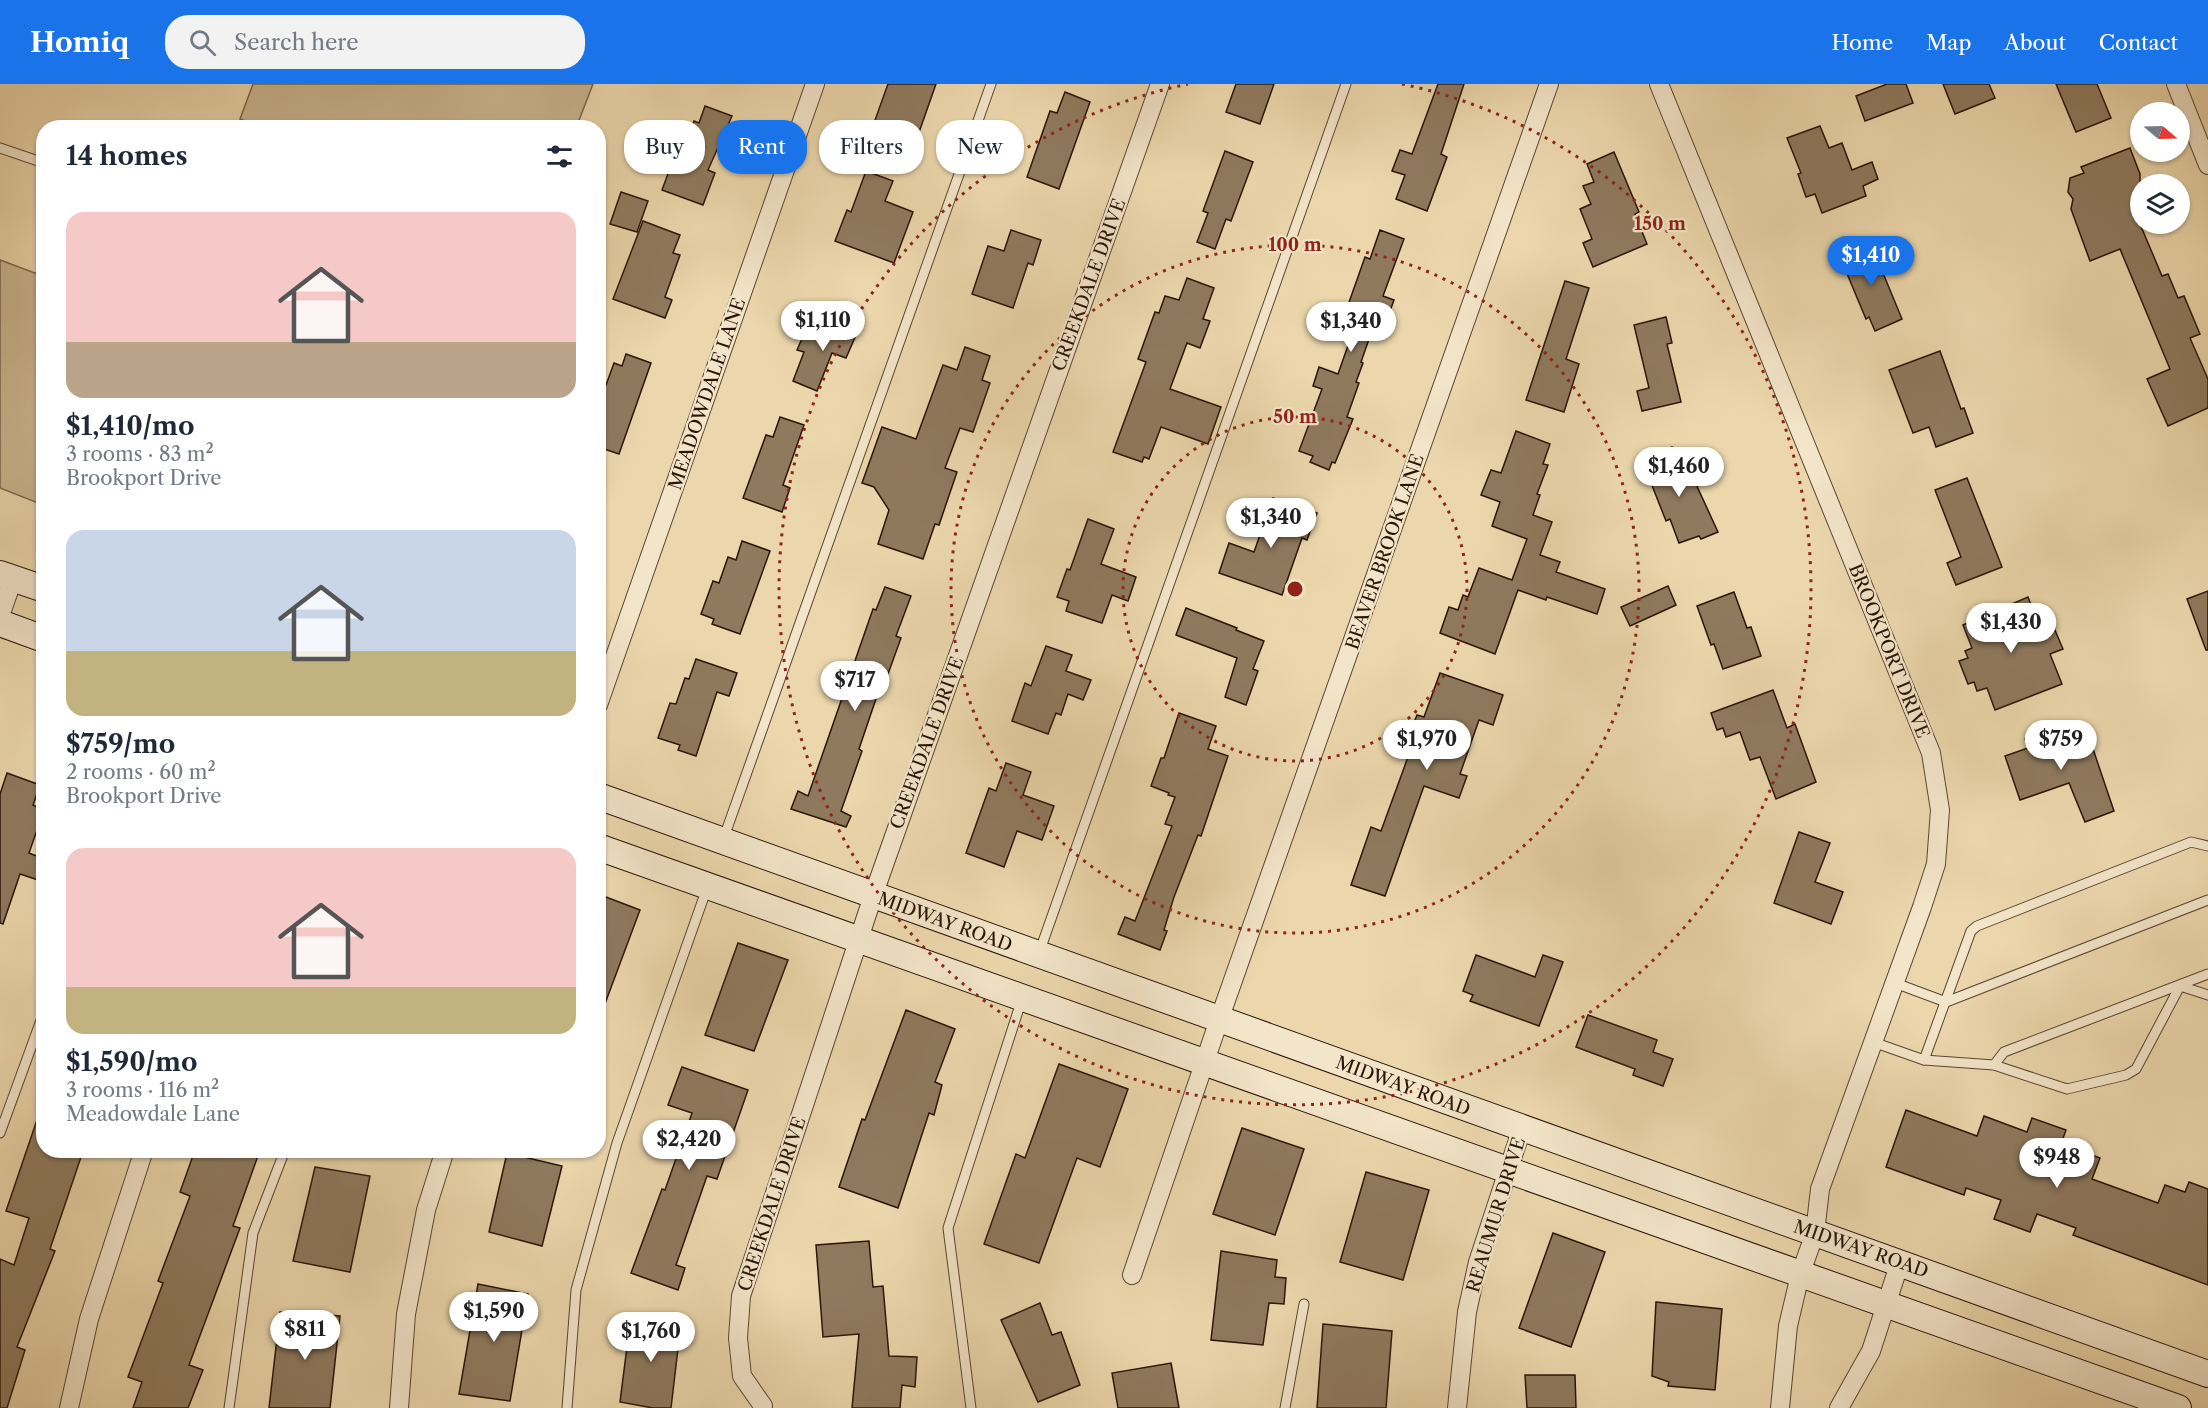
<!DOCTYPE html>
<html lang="en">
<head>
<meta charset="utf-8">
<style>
	:root { --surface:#fff; --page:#f2f2f3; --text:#1f2937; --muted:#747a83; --accent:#1a73e8 }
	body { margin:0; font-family:"Libre Caslon Text",serif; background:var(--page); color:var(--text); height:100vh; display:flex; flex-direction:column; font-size:22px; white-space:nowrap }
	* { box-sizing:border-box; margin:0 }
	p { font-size:20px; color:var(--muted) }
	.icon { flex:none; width:33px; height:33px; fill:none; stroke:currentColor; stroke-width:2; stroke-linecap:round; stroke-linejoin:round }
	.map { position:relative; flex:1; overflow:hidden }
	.drawer { position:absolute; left:36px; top:36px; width:570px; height:1038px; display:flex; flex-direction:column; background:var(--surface); border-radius:24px; box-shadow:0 2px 4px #0004 }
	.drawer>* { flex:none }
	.top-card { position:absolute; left:624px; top:36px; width:570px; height:54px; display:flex; gap:12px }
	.needle { width:39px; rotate:109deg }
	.tools { position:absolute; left:2130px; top:18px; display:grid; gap:12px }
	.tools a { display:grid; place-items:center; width:60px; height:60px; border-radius:50%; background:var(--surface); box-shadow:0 2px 4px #0004; font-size:30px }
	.price { position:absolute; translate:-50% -51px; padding:0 14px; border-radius:21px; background:#fff; color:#222; font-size:20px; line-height:39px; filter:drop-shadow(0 2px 3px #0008) }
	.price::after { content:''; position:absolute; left:50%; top:36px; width:18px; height:14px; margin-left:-9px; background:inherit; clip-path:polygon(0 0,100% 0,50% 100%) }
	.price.active { background:var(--accent); color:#fff }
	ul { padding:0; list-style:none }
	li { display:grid; align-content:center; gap:12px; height:318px; padding:0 30px }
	li span { display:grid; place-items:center; height:186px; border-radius:18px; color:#555 }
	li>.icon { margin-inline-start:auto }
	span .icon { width:108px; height:108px; fill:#fffc; stroke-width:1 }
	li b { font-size:26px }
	h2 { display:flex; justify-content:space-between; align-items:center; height:72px; padding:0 30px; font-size:26px }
	.pill { padding:0 21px; border-radius:24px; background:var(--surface); box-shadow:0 2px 4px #0004; font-size:21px; line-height:54px }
	.pill.active { background:var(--accent); color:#fff }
	header { display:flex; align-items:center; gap:36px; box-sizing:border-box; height:84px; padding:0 30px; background:var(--accent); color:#fff }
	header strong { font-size:28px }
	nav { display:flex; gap:33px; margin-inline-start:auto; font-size:21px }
	.search { width:420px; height:54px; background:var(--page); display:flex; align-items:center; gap:15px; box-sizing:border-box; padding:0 21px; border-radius:24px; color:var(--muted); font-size:22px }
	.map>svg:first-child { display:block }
</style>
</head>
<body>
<header>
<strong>Homiq</strong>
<div class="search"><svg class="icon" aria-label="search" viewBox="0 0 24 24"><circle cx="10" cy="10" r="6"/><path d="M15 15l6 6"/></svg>Search here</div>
<nav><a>Home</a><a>Map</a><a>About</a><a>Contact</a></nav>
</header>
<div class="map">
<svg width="2208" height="1324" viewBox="0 0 2208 1324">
	<rect width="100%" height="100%" fill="#ecd7ac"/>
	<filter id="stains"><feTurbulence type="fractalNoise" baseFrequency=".00333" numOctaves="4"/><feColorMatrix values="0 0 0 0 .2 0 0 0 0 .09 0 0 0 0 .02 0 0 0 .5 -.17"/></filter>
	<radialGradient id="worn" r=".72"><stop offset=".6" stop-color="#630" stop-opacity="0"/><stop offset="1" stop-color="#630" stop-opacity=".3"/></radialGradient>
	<g fill="#cbb690" stroke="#7a664d" stroke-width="1.5">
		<polygon points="253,0 593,0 576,44 261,43 240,35"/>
		<polygon points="0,176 43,192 43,421 0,404"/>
	</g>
	<g fill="#8f7a5e" stroke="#2a150a" stroke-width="1.5">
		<polygon points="888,0 936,0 917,54 874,39"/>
		<polygon points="1236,0 1274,0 1260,40 1226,28"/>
		<polygon points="1438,0 1464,0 1441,70 1447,73 1427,127 1396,115 1405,91 1392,87 1400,66 1412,70"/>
		<polygon points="1887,0 1906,0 1913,19 1865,37 1856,12"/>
		<polygon points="1943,0 1989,0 1995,14 1955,30"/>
		<polygon points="2056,0 2097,0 2111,34 2076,48"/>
		<polygon points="1065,8 1090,18 1059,105 1027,93 1050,27 1057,29"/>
		<polygon points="705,22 732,32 708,86 715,89 703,121 662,106 684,46 690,48 694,37 699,39"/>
		<polygon points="1820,42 1829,64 1842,59 1852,86 1872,78 1878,95 1863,102 1866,112 1822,129 1815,110 1806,113 1798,90 1801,89 1787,54"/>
		<polygon points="2130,64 2140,90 2140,140 2162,192 2168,190 2178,214 2184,212 2200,250 2190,254 2208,295 2208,324 2168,342 2147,295 2170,285 2120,165 2090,177 2071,125 2073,115 2068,108 2070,94 2084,89 2081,83"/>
		<polygon points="1225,67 1253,78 1231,137 1226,135 1215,165 1197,158 1208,129 1203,127"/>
		<polygon points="1614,68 1639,128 1635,130 1647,160 1593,183 1583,159 1592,155 1580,125 1591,120 1583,102 1594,98 1587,80"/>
		<polygon points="866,87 893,97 885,117 913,128 894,179 835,157 847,126 851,128"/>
		<polygon points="621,108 648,117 637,148 610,140"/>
		<polygon points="643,137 680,151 673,169 680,171 665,213 672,216 665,234 613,215"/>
		<polygon points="1011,146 1041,156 1033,181 1028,179 1013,224 972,210 988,162 1004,167"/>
		<polygon points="1380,146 1404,155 1383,212 1394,216 1386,238 1376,235 1361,278 1363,279 1356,298 1359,299 1347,333 1353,335 1335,379 1332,378 1329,386 1310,378 1313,372 1299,367 1322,305 1313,302 1319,283 1338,290 1351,253 1327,244 1336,220 1347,224 1365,173 1370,175"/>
		<polygon points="1871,160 1902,235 1875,247 1869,233 1866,235 1840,173"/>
		<polygon points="1187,194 1214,204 1203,235 1210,237 1200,264 1187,259 1170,305 1221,323 1208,360 1161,343 1149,375 1144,373 1142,378 1113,368 1146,278 1138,275 1155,228 1159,229 1165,212 1179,216"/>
		<polygon points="1565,197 1589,204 1566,275 1579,280 1564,328 1526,316"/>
		<polygon points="1666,233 1672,259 1667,260 1681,318 1642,327 1637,307 1649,304 1634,241"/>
		<polygon points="842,235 860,242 846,274 832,269 817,307 793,297 804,268 797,266 808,241 835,252"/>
		<polygon points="965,263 990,272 982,296 990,299 973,348 960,344 945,384 957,388 939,441 935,440 923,475 878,460 889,426 874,403 862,399 882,343 916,355 943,281 957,286"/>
		<polygon points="1940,267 1961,325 1964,324 1973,349 1936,363 1929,343 1913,349 1889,286"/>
		<polygon points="626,270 651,279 619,370 598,363 598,298 606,301 614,279 622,282"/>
		<polygon points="780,333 804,341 783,401 790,404 782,428 743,414 766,351 773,353"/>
		<polygon points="1516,347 1550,360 1543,380 1548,381 1537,410 1540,411 1533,431 1552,438 1540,471 1560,478 1556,488 1605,505 1597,530 1547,513 1546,516 1518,506 1495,570 1440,549 1449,523 1458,526 1463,511 1468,513 1479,484 1512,496 1527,455 1492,442 1500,418 1481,411 1491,386 1501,389"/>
		<polygon points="1672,363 1687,401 1695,398 1718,448 1701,455 1699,452 1679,459 1670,435 1666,437 1642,376"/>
		<polygon points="1967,394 2002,483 1956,501 1947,479 1961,473 1935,406"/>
		<polygon points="1273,414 1317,429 1307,456 1302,454 1282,511 1219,489 1229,459 1254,468"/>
		<polygon points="1088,435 1114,445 1101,480 1136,493 1128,517 1112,511 1102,539 1066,527 1069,517 1057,513 1067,485 1070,486"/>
		<polygon points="742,457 770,467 740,550 712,540 714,535 701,530 713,497 719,499 728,473 736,476"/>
		<polygon points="1668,502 1676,521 1630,542 1621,523"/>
		<polygon points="885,503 911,512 896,552 901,554 884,601 881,600 859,665 862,667 841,727 851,732 846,743 791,725 798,707 808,712 873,525 876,526"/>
		<polygon points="2208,507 2208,566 2206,566 2187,515"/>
		<polygon points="1734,508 1747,544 1751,543 1761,572 1723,585 1714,560 1711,561 1697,522"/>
		<polygon points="2028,513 2039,542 2051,537 2063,565 2050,570 2062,600 1995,626 1987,604 1977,607 1974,598 1968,600 1959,577 1968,574 1965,567 1972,564 1963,541"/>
		<polygon points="1186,524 1237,544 1236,546 1264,557 1253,585 1258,587 1246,621 1225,613 1237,574 1176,551"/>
		<polygon points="1046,562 1072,571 1066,587 1091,596 1083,616 1068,610 1061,631 1056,629 1048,650 1012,637 1025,599 1031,602"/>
		<polygon points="696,575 737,589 729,612 717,608 696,672 678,666 680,661 658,654 670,619 676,620 685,594 689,595"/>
		<polygon points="1440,589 1503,611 1493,641 1479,636 1460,690 1467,692 1459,714 1424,702 1385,812 1351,801 1371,743 1381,747 1416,651 1410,649 1417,631 1424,633"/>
		<polygon points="1773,606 1787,644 1795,640 1816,698 1776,715 1760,673 1750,676 1740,648 1726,653 1723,644 1717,646 1711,629"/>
		<polygon points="1179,629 1216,642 1208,665 1228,672 1201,752 1198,751 1174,813 1164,846 1167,847 1160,866 1118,850 1125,833 1135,837 1172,742 1165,740 1175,713 1168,711 1169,709 1151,702 1161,674 1164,674"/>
		<polygon points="2060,643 2062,648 2074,644 2083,668 2093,665 2114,727 2085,738 2069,699 2020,716 2005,672 2028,664 2025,655"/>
		<polygon points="1006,679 1031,688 1023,711 1054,722 1042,756 1017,747 1004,783 966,769 989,704 996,707"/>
		<polygon points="7,689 40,701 33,721 44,726 29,769 44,775 44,798 20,790 3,840 0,839 0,710"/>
		<polygon points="1799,748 1830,759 1815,798 1843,808 1831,840 1774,819"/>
		<polygon points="598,810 640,826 600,933 598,933"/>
		<polygon points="738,859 788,876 754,967 705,951"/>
		<polygon points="1476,871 1535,893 1543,871 1563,878 1539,942 1470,917 1473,911 1463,907"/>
		<polygon points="906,926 955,945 935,998 942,1001 934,1031 929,1029 898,1124 839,1103 862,1035 865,1036"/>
		<polygon points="1588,931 1657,956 1653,968 1673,975 1663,1002 1633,991 1635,985 1576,963"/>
		<polygon points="1059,980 1128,1005 1100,1083 1077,1074 1039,1179 984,1160 1016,1070 1025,1074"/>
		<polygon points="682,983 748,1006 717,1095 707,1092 676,1181 685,1184 678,1206 631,1189 662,1105 665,1106 692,1029 668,1021"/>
		<polygon points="1906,1026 1977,1052 1984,1032 2027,1048 2032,1034 2066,1046 2061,1060 2100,1074 2092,1095 2158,1119 2165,1101 2185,1108 2189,1098 2208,1105 2208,1201 2073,1151 2076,1144 2037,1130 2030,1148 1994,1135 2001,1116 1966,1104 1964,1111 1886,1083"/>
		<polygon points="40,1027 44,1027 44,1066 69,1066 82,1070 50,1165 55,1167 17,1263 25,1266 7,1324 0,1324 0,1175 14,1181 29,1134 6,1127"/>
		<polygon points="1242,1044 1304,1065 1275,1151 1213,1130"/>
		<polygon points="195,1066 260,1066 233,1142 240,1144 189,1281 203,1286 188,1324 133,1324 142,1298 128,1293 163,1199 158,1197 190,1112 180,1108"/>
		<polygon points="507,1069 562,1082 542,1162 489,1148"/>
		<polygon points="315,1083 370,1092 350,1188 293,1177"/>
		<polygon points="1366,1088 1429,1106 1403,1196 1340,1178"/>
		<polygon points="1553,1149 1605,1168 1571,1263 1519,1244"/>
		<polygon points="869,1157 873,1203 883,1202 889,1272 917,1273 915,1303 902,1301 900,1324 852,1324 859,1250 823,1253 816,1161"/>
		<polygon points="1221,1167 1277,1176 1275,1193 1286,1194 1284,1220 1269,1219 1263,1261 1211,1256"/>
		<polygon points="478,1200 528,1210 510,1317 459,1310"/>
		<polygon points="1656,1218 1722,1225 1715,1306 1668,1302 1669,1298 1652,1292"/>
		<polygon points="1040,1219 1052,1251 1061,1248 1080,1301 1038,1318 1001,1236"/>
		<polygon points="280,1228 340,1232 330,1324 269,1324"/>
		<polygon points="631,1231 681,1239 671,1324 653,1324 620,1318"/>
		<polygon points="1323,1240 1392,1247 1386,1324 1317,1324"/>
		<polygon points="1171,1279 1179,1324 1118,1324 1112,1289"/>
		<polygon points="1525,1291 1575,1291 1576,1324 1527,1324"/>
	</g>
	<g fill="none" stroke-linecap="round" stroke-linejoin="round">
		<g stroke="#5a4632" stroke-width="11">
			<g id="lane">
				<polyline points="0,64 44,79"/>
				<polyline points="723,756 991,0"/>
				<polyline points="1039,869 1346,0"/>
				<polyline points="1895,899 1946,918 2208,816"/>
				<polyline points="1873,958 1924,976 1994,981 2067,1005 2126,991 2136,985 2180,902 2208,911"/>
				<polyline points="1924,976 1971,847 1977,842 2191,758 2208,762"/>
				<polyline points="1994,981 2004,968 2208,890"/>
				<polyline points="0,1049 44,928"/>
				<polyline points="229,1324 253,1149 285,1066"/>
				<polyline points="567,1324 576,1206 617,1059 707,804"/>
				<polyline points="971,1324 948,1144 1022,915"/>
				<polyline points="1285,1324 1304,1220"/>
			</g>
		</g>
		<g stroke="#5a4632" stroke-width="20">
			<g id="street">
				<polyline points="1659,0 1931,669 1940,726 1936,780 1922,823 1820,1105 1815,1149 1800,1191 1788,1242 1780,1324"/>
				<polyline points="2176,0 2208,81"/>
				<polyline points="0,532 13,495"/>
				<polyline points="598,621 815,0"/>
				<polyline points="1132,1191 1219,936 1549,0"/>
				<polyline points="763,1322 742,1292 738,1254 741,1212 873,812 1160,0"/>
				<polyline points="69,1324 89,1235 144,1066"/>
				<polyline points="399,1324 406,1230 426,1126 445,1066"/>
				<polyline points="1457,1324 1467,1228 1478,1178 1522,1044"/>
				<polyline points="1839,1324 1871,1267 1900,1178"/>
			</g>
		</g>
		<g stroke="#2a150a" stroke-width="28">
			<g id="secondary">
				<polyline points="0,490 44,505"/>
				<polyline points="0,539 44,555"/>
				<polyline points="598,712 2208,1290"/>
				<polyline points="598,763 2178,1324"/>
			</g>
		</g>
		<use href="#lane" stroke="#f3e5c9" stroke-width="9"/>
		<use href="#street" stroke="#f3e5c9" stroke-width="18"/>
		<use href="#secondary" stroke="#f3e5c9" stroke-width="26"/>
	</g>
	<g fill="none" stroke="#8f2418" stroke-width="3" stroke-dasharray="3 6">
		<circle cx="1295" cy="505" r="172"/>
		<circle cx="1295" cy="505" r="344"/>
		<path d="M1402 0A516 516 0 1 1 1188 0"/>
	</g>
	<g text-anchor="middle" stroke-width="4.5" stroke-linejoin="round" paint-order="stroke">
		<g font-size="18" fill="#2a150a" stroke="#f3e5c9">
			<text transform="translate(1089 201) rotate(-70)" y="6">CREEKDALE DRIVE</text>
			<text transform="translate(707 310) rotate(-71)" y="6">MEADOWDALE LANE</text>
			<text transform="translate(1385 468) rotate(-71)" y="6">BEAVER BROOK LANE</text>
			<text transform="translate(1889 567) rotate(68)" y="6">BROOKPORT DRIVE</text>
			<text transform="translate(927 659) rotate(-70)" y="6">CREEKDALE DRIVE</text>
			<text transform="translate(945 838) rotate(20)" y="6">MIDWAY ROAD</text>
			<text transform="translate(1403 1002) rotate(20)" y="6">MIDWAY ROAD</text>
			<text transform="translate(772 1120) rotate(-72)" y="6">CREEKDALE DRIVE</text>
			<text transform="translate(1496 1131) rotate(-73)" y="6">REAUMUR DRIVE</text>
			<text transform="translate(1861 1165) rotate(19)" y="6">MIDWAY ROAD</text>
		</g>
	</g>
	<circle cx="1295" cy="505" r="9" fill="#8f2418" stroke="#f3e5c9" stroke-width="3"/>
	<g font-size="18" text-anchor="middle" font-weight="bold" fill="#8f2418" stroke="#f3e5c9" stroke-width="4.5" stroke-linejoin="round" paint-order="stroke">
		<text x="1660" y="146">150 m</text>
		<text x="1295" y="167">100 m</text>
		<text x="1295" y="339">50 m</text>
	</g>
	<rect width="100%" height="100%" filter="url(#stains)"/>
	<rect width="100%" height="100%" fill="url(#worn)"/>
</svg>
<div class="tools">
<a><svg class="needle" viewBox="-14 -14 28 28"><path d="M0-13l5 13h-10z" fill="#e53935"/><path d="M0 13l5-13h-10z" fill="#747a83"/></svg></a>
<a><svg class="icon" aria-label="layers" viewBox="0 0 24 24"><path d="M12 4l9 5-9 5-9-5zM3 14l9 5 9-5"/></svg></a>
</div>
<b class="price active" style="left:1871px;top:203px">$1,410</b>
<b class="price" style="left:823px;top:268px">$1,110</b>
<b class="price" style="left:1351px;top:269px">$1,340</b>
<b class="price" style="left:1679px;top:414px">$1,460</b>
<b class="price" style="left:1271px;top:465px">$1,340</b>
<b class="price" style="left:2011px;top:570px">$1,430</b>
<b class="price" style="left:855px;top:628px">$717</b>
<b class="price" style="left:1427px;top:687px">$1,970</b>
<b class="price" style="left:2061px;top:687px">$759</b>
<b class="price" style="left:689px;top:1087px">$2,420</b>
<b class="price" style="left:2057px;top:1105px">$948</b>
<b class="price" style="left:494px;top:1259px">$1,590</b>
<b class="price" style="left:305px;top:1277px">$811</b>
<b class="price" style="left:651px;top:1279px">$1,760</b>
<div class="top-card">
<a class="pill">Buy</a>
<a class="pill active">Rent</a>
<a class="pill">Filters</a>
<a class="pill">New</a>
</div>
<section class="drawer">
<h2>14 homes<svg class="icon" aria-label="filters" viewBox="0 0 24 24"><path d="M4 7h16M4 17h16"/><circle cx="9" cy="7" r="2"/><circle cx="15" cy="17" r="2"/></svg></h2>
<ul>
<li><span style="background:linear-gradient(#f6c9c9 70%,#b9a48a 0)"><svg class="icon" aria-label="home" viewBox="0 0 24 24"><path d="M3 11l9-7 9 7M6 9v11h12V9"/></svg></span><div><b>$1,410/mo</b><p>3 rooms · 83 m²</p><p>Brookport Drive</p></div></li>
<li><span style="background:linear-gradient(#c9d6e8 65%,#c2b280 0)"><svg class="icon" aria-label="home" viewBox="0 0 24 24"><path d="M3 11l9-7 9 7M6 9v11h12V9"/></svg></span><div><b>$759/mo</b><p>2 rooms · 60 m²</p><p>Brookport Drive</p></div></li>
<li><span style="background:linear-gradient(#f6c9c9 75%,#c2b280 0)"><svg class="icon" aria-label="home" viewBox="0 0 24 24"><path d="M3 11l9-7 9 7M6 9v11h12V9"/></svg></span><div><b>$1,590/mo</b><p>3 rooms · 116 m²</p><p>Meadowdale Lane</p></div></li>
</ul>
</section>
</div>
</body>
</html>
